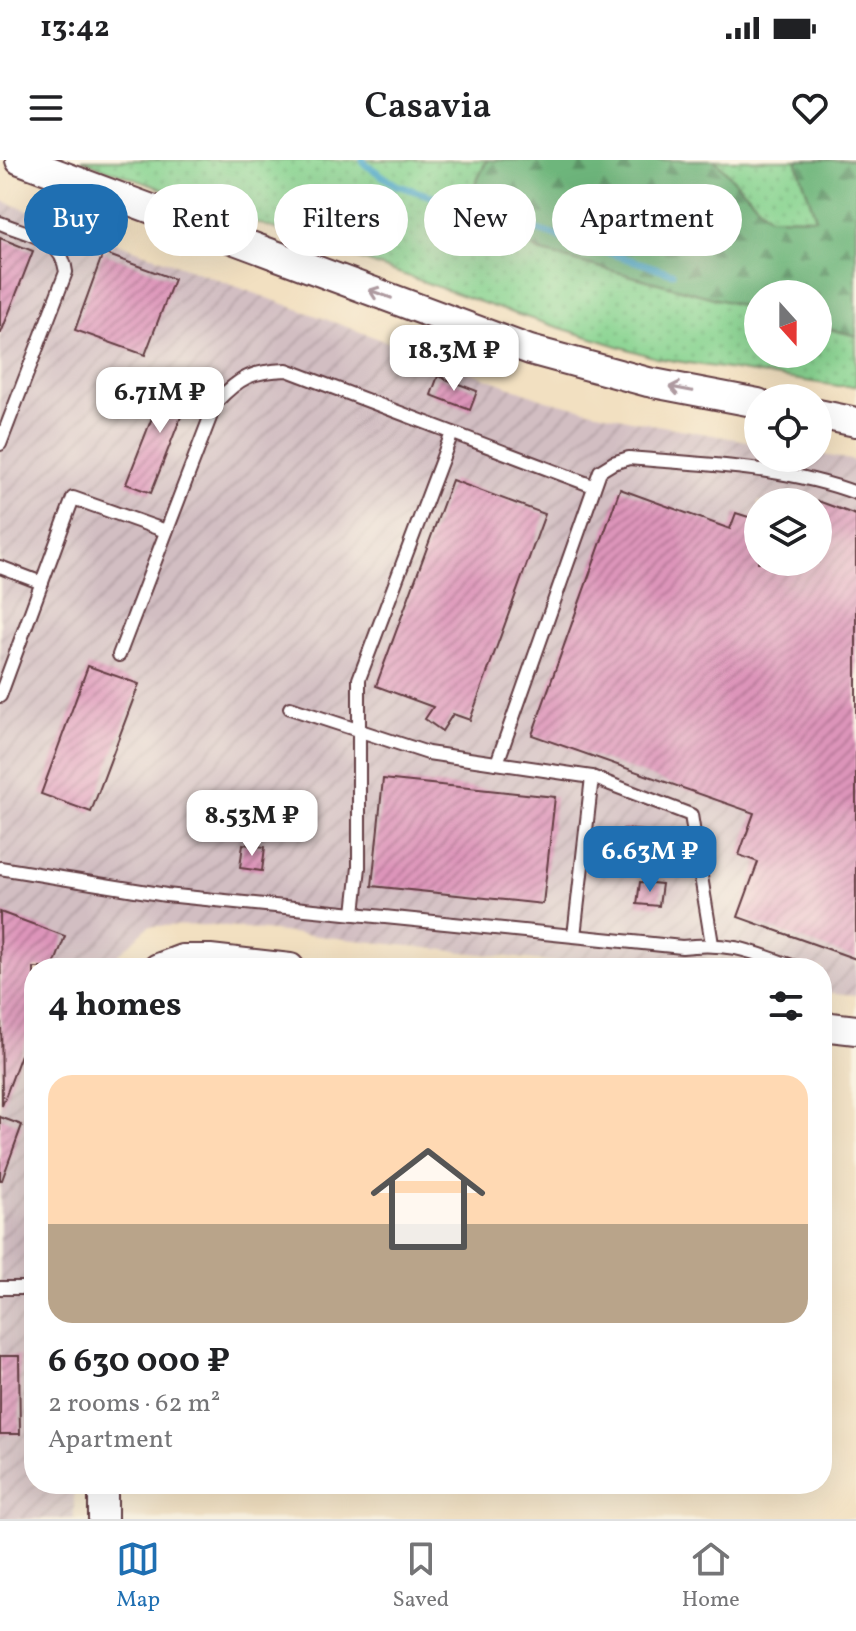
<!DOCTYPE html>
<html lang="en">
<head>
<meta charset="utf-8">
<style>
	:root { --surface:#fff; --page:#f2f2f2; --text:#202124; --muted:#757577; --line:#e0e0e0; --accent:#1f6fb2 }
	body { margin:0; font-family:Vollkorn,serif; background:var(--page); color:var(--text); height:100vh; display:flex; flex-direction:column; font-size:30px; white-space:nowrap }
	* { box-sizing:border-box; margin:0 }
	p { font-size:26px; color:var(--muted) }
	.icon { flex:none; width:44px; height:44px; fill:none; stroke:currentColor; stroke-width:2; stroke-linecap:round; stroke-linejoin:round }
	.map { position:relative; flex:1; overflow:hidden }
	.drawer { position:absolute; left:24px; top:798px; width:808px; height:536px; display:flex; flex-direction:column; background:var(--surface); border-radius:32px; box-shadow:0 8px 32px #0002 }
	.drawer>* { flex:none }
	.banner { position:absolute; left:24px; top:24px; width:808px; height:72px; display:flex; gap:16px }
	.needle { width:52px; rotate:159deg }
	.buttons { position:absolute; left:744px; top:120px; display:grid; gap:16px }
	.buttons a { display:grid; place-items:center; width:88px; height:88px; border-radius:50%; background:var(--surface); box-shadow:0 8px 32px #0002; font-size:40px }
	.price { position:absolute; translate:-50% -68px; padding:0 18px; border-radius:16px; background:#fff; color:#222; font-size:26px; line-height:52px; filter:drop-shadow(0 2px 4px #0008) }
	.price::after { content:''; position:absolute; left:50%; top:48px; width:24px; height:18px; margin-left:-12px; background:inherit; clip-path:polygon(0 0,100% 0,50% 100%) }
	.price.selected { background:var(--accent); color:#fff }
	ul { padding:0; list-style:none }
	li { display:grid; align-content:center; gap:16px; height:424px; padding:0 24px }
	li span { display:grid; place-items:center; height:248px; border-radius:24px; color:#555 }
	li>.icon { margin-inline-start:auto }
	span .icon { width:144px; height:144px; fill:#fffc; stroke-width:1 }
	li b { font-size:34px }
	h2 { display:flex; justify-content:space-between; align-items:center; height:96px; padding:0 24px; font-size:34px }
	.tag { padding:0 28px; border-radius:36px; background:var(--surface); box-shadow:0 8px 32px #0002; font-size:28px; line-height:72px }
	.tag.selected { background:var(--accent); color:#fff }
	.status { display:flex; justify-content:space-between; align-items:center; height:56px; padding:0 40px; background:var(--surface); direction:ltr }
	.status svg { height:22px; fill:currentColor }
	header { display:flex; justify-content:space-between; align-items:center; height:104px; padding:0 24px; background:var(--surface); font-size:36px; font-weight:600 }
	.tab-bar { display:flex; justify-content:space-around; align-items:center; height:112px; border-top:2px solid var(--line); background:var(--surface); font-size:22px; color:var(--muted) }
	.tab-bar a { display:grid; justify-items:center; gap:4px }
	.tab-bar .selected { color:var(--accent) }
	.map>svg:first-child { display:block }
</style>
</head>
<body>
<div class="status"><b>13:42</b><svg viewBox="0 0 49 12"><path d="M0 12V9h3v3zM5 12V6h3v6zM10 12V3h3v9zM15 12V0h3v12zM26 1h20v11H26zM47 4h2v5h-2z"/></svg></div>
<header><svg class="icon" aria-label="menu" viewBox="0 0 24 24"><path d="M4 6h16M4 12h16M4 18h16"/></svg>Casavia<svg class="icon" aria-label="heart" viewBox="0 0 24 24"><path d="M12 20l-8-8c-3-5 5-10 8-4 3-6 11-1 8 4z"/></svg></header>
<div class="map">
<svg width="856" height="1359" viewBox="0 0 856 1359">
	<defs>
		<pattern id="industrial-furrows" width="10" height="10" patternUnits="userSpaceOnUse" patternTransform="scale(2)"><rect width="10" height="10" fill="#d2bec2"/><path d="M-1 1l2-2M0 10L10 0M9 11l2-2" fill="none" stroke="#b6a3a7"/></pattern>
		<pattern id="grass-dots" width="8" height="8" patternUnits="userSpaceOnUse" patternTransform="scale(2)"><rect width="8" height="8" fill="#89d492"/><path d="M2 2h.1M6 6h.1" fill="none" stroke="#78b67e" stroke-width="1.8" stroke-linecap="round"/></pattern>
		<pattern id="forest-firs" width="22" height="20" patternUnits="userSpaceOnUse" patternTransform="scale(2)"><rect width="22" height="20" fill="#6eb67c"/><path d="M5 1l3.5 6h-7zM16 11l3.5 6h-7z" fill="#5c9366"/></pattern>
		<pattern id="building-hatch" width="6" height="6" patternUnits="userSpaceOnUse" patternTransform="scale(2)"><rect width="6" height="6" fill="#dd94ba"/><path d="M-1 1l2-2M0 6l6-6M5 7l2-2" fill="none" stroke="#b57897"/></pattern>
	</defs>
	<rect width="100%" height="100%" fill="#fcf5e5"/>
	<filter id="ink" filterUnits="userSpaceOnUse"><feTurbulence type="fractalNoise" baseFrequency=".0125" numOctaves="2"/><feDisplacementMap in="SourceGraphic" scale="16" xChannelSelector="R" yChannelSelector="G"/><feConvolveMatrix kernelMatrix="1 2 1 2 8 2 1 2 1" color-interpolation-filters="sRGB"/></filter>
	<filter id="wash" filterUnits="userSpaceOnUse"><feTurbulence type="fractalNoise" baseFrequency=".006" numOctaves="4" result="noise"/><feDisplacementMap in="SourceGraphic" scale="32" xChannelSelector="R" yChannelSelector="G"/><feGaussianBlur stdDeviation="1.8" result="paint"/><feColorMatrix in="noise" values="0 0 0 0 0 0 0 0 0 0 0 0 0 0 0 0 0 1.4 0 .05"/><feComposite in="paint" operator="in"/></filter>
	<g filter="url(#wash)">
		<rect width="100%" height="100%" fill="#f2e0c1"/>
		<path fill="url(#industrial-furrows)" fill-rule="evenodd" d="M 0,40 L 546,240 L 640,262 L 758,283 L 758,298 L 818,298 L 818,294 L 856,301 L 856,835 L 822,832 L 822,808 L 609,808 L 218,765 L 149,766 L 104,808 L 34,808 L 34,1324 L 74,1324 L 74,1359 L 0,1359 ZM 758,342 L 818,342 L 818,402 L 758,402 Z"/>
		<g fill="url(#grass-dots)" stroke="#6a7a5e" stroke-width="2">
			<polygon points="81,0 487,0 465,45 539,91 758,150 758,194 818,194 818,166 856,176 856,226 838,226 656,198 500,149"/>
			<polygon points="715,0 796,0 817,58 769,57"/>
		</g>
		<polygon fill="url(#forest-firs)" stroke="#5c6a54" stroke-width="2" points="487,0 715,0 769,57 816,58 796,0 856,0 856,176 818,166 818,134 758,134 758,150 539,91 465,45"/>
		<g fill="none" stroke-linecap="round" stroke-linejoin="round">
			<polyline stroke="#4daacb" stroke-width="7" points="363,0 365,4 396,25 672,113"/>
		</g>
		<g id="blocks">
			<g fill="url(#building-hatch)">
				<polygon points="0,78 33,91 1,173 0,173"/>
				<polygon points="103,93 174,119 145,195 75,170"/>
				<polygon points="438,216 477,231 470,250 431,235"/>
				<polygon points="168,217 193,226 151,333 126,324"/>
				<polygon points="452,320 545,354 470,560 453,554 442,571 425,559 433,547 376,526"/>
				<polygon points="620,329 730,369 736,353 758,360 758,402 818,402 818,341 856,355 856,799 738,757 758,702 739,695 754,653 532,575"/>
				<polygon points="88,506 139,524 91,652 41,634"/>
				<polygon points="383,619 555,637 543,744 372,726"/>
				<polygon points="623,669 645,671 642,696 620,693"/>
				<polygon points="243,684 265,687 262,711 240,708"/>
				<polygon points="640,722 662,724 659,746 637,744"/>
				<polygon points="0,752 65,776 53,808 34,808 34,859 2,946"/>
				<polygon points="0,957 22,965 2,1020 0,1020"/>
				<polygon points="0,1196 19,1196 20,1274 0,1274"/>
			</g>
		</g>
	</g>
	<g filter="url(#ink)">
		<use href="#blocks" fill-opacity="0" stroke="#633c42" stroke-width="2"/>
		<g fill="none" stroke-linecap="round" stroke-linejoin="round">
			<g stroke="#633c42" stroke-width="16">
				<g id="service">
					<path d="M 0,63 C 29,75 62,78 66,112 L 0,284"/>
					<polyline points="0,407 42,423"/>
					<path d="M 119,495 L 216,242 C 240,217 252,211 287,210 L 593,326"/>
					<polyline points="0,536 73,338 166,371"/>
					<polyline points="290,548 428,593 592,617 691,655 712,784"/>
					<path d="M 497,603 L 600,311 L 613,303 L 629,298 C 705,305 784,306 856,333"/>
					<path d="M 0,708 L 166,735 L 682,787 C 730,781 753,792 797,808"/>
					<polyline points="354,753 359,707 359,519 452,273"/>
					<polyline points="574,776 592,617"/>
					<polyline points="0,1128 34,1128"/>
				</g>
			</g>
			<g stroke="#633c42" stroke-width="32">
				<g id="tertiary">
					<polyline points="20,0 530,190 648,222 758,243"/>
					<polyline points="818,254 856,262"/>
					<polyline points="158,808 182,799 210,799 290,808"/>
					<polyline points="822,866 856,870"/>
					<polyline points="103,1324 103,1359"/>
				</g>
			</g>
			<use href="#service" stroke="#fff" stroke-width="12"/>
			<use href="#tertiary" stroke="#fff" stroke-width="28"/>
		</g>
		<defs><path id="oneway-shaft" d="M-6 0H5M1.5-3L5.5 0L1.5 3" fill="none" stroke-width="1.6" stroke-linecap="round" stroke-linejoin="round" transform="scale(2)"/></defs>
		<g stroke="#ae9aa0">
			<use href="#oneway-shaft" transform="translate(380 134) rotate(-160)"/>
			<use href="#oneway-shaft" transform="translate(681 229) rotate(-169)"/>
		</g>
	</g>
</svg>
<div class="buttons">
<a><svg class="needle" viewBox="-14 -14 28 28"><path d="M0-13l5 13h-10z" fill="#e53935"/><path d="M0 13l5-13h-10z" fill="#757577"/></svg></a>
<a><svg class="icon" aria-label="locate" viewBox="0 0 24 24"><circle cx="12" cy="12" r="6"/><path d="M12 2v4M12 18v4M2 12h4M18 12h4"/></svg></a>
<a><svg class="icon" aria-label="layers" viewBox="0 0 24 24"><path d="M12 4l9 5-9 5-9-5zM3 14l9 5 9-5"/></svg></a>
</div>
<b class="price" style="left:454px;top:233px">18.3M ₽</b>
<b class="price" style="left:160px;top:275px">6.71M ₽</b>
<b class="price" style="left:252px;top:698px">8.53M ₽</b>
<b class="price selected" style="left:650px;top:734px">6.63M ₽</b>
<div class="banner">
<a class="tag selected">Buy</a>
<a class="tag">Rent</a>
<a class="tag">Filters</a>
<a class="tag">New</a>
<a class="tag">Apartment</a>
</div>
<section class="drawer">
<h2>4 homes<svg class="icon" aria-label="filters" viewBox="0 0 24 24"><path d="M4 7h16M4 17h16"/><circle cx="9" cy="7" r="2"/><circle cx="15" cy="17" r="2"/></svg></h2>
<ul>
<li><span style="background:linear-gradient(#ffd9b3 60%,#b9a48a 0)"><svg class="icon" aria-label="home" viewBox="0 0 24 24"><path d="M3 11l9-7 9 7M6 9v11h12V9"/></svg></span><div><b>6 630 000 ₽</b><p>2 rooms · 62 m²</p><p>Apartment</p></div></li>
</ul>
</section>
</div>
<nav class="tab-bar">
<a class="selected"><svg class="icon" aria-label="map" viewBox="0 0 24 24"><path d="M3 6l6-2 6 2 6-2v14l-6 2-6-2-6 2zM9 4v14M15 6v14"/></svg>Map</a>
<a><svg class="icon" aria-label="saved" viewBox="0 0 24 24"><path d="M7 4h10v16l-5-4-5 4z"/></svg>Saved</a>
<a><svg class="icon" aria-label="home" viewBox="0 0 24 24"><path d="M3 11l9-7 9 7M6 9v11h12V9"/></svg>Home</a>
</nav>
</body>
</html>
